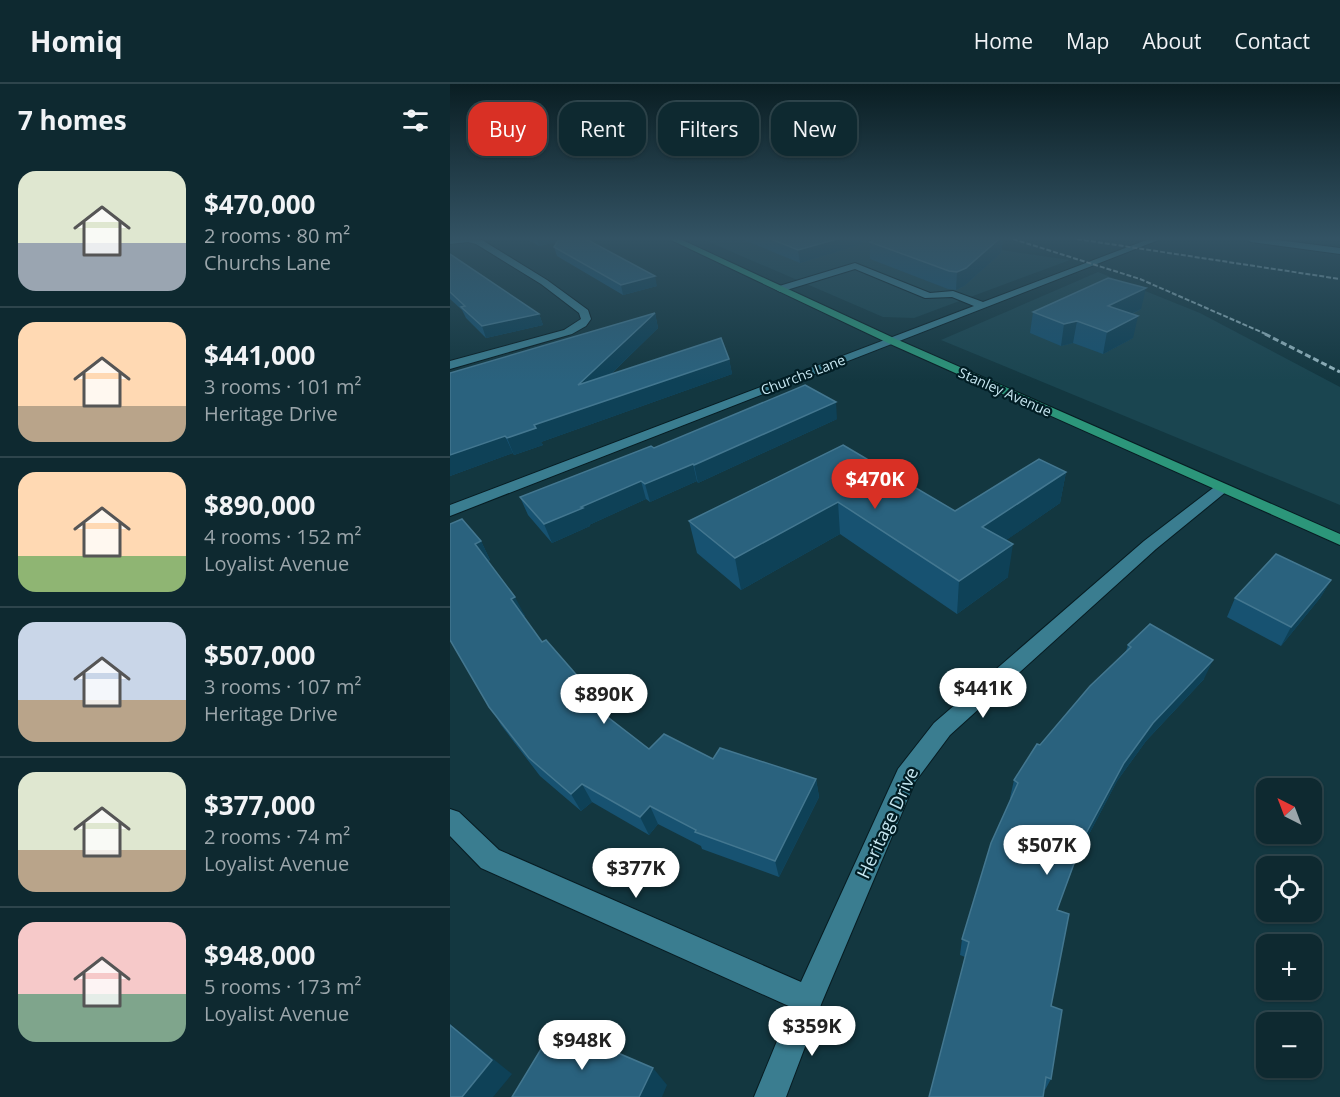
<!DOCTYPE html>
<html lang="en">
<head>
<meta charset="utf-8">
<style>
	:root { --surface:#0e2930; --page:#1c353c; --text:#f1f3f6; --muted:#9ba6ab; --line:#2e454c; --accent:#d93025 }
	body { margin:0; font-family:"Open Sans",sans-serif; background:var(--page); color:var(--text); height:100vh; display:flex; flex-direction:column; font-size:22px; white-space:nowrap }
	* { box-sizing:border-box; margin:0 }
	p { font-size:20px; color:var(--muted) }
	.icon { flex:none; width:33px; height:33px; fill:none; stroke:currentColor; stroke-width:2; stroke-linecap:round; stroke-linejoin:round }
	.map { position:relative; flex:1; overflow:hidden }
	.details { display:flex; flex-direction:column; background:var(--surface); width:450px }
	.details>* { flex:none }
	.guide { position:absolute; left:18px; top:18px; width:570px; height:54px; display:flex; gap:12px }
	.needle { width:39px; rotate:318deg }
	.tools { position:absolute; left:806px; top:694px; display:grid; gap:12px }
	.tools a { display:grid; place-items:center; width:66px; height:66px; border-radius:12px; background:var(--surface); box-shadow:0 2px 4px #0004,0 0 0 2px var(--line); font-size:30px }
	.price { position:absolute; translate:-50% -51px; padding:0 14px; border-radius:21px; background:#fff; color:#222; font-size:20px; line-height:39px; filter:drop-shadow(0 2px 3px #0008) }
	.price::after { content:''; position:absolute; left:50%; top:36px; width:18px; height:14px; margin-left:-9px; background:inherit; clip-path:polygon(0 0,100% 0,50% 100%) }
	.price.current { background:var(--accent); color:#fff }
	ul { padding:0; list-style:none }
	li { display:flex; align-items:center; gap:18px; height:150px; padding:0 18px }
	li+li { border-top:2px solid var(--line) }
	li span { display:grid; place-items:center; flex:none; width:168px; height:120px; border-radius:18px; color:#555 }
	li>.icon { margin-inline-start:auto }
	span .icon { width:72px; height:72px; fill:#fffc; stroke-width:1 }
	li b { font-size:26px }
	h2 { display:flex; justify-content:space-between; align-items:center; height:72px; padding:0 18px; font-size:26px }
	.tag { padding:0 21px; border-radius:18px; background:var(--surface); box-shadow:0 2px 4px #0004,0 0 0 2px var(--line); font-size:21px; line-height:54px }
	.tag.current { background:var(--accent); color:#fff }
	header { display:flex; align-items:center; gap:36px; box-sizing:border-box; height:84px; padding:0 30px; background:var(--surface); border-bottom:2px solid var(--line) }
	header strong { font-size:28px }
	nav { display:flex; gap:33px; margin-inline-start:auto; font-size:21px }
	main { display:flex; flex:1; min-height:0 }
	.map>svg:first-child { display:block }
</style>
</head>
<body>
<header>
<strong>Homiq</strong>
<nav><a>Home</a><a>Map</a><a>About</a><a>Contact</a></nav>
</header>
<main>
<section class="details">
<h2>7 homes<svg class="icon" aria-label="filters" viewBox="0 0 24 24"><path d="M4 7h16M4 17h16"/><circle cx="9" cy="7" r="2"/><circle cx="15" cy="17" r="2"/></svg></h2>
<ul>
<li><span style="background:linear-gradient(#dfe7d0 60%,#9aa5b1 0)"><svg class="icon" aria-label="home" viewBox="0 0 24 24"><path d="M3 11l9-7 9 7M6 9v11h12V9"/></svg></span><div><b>$470,000</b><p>2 rooms · 80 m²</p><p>Churchs Lane</p></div></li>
<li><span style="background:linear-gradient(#ffd9b3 70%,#b9a48a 0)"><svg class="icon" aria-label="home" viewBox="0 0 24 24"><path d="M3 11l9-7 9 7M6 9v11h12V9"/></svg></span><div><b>$441,000</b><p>3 rooms · 101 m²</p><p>Heritage Drive</p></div></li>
<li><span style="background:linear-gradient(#ffd9b3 70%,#8fb573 0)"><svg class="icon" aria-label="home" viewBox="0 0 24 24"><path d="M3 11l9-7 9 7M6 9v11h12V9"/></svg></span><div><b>$890,000</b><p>4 rooms · 152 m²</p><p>Loyalist Avenue</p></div></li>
<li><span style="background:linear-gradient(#c9d6e8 65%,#b9a48a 0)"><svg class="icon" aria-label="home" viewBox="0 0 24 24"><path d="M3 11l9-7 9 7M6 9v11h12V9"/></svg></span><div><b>$507,000</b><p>3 rooms · 107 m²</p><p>Heritage Drive</p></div></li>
<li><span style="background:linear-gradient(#dfe7d0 65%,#b9a48a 0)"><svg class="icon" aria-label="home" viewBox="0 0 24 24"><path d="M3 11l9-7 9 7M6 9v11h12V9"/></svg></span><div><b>$377,000</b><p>2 rooms · 74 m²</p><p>Loyalist Avenue</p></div></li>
<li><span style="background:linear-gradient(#f6c9c9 60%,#7fa58c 0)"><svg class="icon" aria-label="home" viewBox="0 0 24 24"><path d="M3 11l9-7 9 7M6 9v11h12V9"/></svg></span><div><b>$948,000</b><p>5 rooms · 173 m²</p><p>Loyalist Avenue</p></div></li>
</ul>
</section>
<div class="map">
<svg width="890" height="1013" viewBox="0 0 890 1013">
	<rect width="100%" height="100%" fill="#133740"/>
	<g fill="#1a4550">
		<polygon points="252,155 474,155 620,176 464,234 433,233"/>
		<polygon points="648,188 750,229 890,303 890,421 491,256"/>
	</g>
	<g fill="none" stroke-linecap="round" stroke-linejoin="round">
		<g stroke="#071c22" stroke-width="2">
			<g id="minor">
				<polygon points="0,155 32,156 97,196 138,226 141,235 136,242 122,250 0,285 0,277 114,246 131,235 129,229 91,200 26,160 18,158 0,160"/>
				<polygon points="699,155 711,155 0,432 0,421 524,222 502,213 475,214 405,185 330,208 325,205 326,203 405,179 480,209 503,207 533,218"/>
				<polygon points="797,155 820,155 890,164 890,170 801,158"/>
				<polygon points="772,399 780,404 777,407 706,465 500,651 465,698 372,918 336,1013 304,1013 341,923 31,784 0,752 0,725 9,728 49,766 351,898 448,685 484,639 694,457 767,401"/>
			</g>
		</g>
		<g stroke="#071c22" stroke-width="2">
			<polygon id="major" points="219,155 230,155 446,255 890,450 890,461 438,259"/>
		</g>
		<use href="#minor" fill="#3a7d90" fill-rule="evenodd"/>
		<use href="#major" fill="#2c967a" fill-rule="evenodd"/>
		<g stroke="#94b5bf" stroke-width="2" stroke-dasharray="5 2" stroke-linecap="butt">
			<polyline points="563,155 690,195 818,251"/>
			<polyline points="627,155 890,195"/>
		</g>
		<polyline stroke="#94b5bf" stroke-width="3" stroke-dasharray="6 3" stroke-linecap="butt" points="815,250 890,288"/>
	</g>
	<g fill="#175271">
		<polygon points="77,155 136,155 207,202 173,211 107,172 104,163 107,158 89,162"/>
		<polygon points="291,155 412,155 412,160 350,179"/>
		<polygon points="425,155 553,155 551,169 514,202 506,206 498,205 420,175 420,158"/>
		<polygon points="0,170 89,230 93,241 36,254 16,234 12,226 0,215"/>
		<polygon points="691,225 682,230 683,254 653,270 623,259 611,262 580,249 583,228"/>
		<polygon points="205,229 208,244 161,290 279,275 282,290 91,358 93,361 64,371 63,369 0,392 0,289"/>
		<polygon points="387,335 248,399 247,397 200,418 196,415 139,441 140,442 102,459 78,431 70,413 204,364"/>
		<polygon points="393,361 505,427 616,388 610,419 556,456 558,493 507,530 390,450 291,506 247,469 239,437"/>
		<polygon points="31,457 40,476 38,477 75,532 73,532 92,558 158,634 199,665 263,675 366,695 369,713 329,793 252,765 251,762 208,740 199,751 142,718 131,727 90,692 51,641 0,556"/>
		<polygon points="881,496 870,514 831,562 777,533 785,514"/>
		<polygon points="678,561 754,595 696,657 667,697 627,773 607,826 601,922 601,995 595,1006 515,873 510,871 512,855 561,715 560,714 564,696 590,661 676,567"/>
	</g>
	<g fill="#0e4157">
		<polygon points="87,155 116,155 117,156 89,162"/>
		<polygon points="387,155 412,155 412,160 350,179 348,166"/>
		<polygon points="549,155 553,155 551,169 514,202 506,206 507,188"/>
		<polygon points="205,192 207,202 173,211 171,201"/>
		<polygon points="696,204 691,225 654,243 658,222"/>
		<polygon points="205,229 208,244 133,317 128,301"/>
		<polygon points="89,230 93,241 36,254 32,242"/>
		<polygon points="688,232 683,254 653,270 657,248"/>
		<polygon points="627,237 623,259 611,262 614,240"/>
		<polygon points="279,275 282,290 91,358 93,361 64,371 57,354 84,341"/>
		<polygon points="386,318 387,335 248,399 244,381"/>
		<polygon points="55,352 63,369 0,392 0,371"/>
		<polygon points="243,380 247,397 200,418 195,400"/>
		<polygon points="616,388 610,419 529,475 532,443"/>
		<polygon points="191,397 196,415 139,441 140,442 102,459 94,440 131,423"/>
		<polygon points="388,418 390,450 291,506 285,474"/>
		<polygon points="31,457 40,476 35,478 25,460"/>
		<polygon points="563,460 558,493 507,530 509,497"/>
		<polygon points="881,496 870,514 831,562 841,543"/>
		<polygon points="65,513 75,532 70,534 61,515"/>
		<polygon points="763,576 754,595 696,657 667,697 627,773 633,755 674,679 703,639"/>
		<polygon points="152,620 160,639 146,624"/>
		<polygon points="366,695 369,713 329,793 325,777"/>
		<polygon points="132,700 142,718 131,727 121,710"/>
		<polygon points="200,722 208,740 199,751 190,733"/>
		<polygon points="0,940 62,990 43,1013 12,1013"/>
		<polygon points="203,984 217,1001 212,1013 189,1013"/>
	</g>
	<g fill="#2a627e" stroke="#437790" stroke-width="1.5">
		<polygon points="109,155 136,155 205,192 171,201 104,163"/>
		<polygon points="321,155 387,155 348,166"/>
		<polygon points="425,155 549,155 516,184 507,188 499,187 420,158"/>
		<polygon points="0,170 89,230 32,242 11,223 15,222 0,208"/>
		<polygon points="658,194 696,204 658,222 688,232 657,248 627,237 614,240 583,228"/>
		<polygon points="205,229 128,301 271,254 279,275 84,341 86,344 57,354 55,352 0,371 0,289"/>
		<polygon points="355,301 386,318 244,381 243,380 195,400 191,397 131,423 133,424 94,440 70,413 201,362 204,364"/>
		<polygon points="393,361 505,427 589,375 616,388 532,443 563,460 509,497 388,418 285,474 239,437"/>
		<polygon points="12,435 31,457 25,460 65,513 61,515 92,558 96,556 152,620 146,624 199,665 214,650 263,675 270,664 366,695 325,777 245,748 246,746 200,722 190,733 132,700 121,710 79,674 39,623 0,556 0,440"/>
		<polygon points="826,470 881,496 841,543 785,514"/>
		<polygon points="700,540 763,576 703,639 674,679 633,755 607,826 619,830 601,922 612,926 601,995 596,993 593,1013 479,1013 519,858 512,855 541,759 568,699 564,696 587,660 590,661 640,602 681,563 678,561"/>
		<polygon points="0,941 42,976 12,1013 0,1013"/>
		<polygon points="105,942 203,984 189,1013 62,1013"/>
	</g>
	<linearGradient id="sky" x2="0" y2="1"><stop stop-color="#0a1e23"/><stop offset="0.52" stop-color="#335364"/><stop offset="1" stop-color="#335364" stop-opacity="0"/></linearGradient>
	<rect width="890" height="297" fill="url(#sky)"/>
	<g text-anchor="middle" stroke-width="4.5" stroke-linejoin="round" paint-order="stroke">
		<g font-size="14" fill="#c7e7f1" stroke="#011d24">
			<text transform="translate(353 291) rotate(-21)" y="5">Churchs Lane</text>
			<text transform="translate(555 308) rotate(24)" y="5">Stanley Avenue</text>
		</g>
		<g font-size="18" fill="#c7e7f1" stroke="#011d24">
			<text transform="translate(438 739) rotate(-65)" y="6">Heritage Drive</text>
		</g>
	</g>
</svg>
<div class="tools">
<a><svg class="needle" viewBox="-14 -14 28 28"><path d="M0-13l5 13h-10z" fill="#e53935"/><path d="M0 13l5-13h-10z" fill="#9ba6ab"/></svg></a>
<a><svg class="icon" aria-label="locate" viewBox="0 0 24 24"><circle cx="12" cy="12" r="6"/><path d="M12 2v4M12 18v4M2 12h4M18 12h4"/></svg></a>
<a>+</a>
<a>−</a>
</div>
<b class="price current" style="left:425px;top:426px">$470K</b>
<b class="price" style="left:533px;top:635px">$441K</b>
<b class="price" style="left:154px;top:641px">$890K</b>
<b class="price" style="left:597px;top:792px">$507K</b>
<b class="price" style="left:186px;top:815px">$377K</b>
<b class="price" style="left:362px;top:973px">$359K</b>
<b class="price" style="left:132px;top:987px">$948K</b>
<div class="guide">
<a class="tag current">Buy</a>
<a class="tag">Rent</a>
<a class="tag">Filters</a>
<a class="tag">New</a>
</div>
</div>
</main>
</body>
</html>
